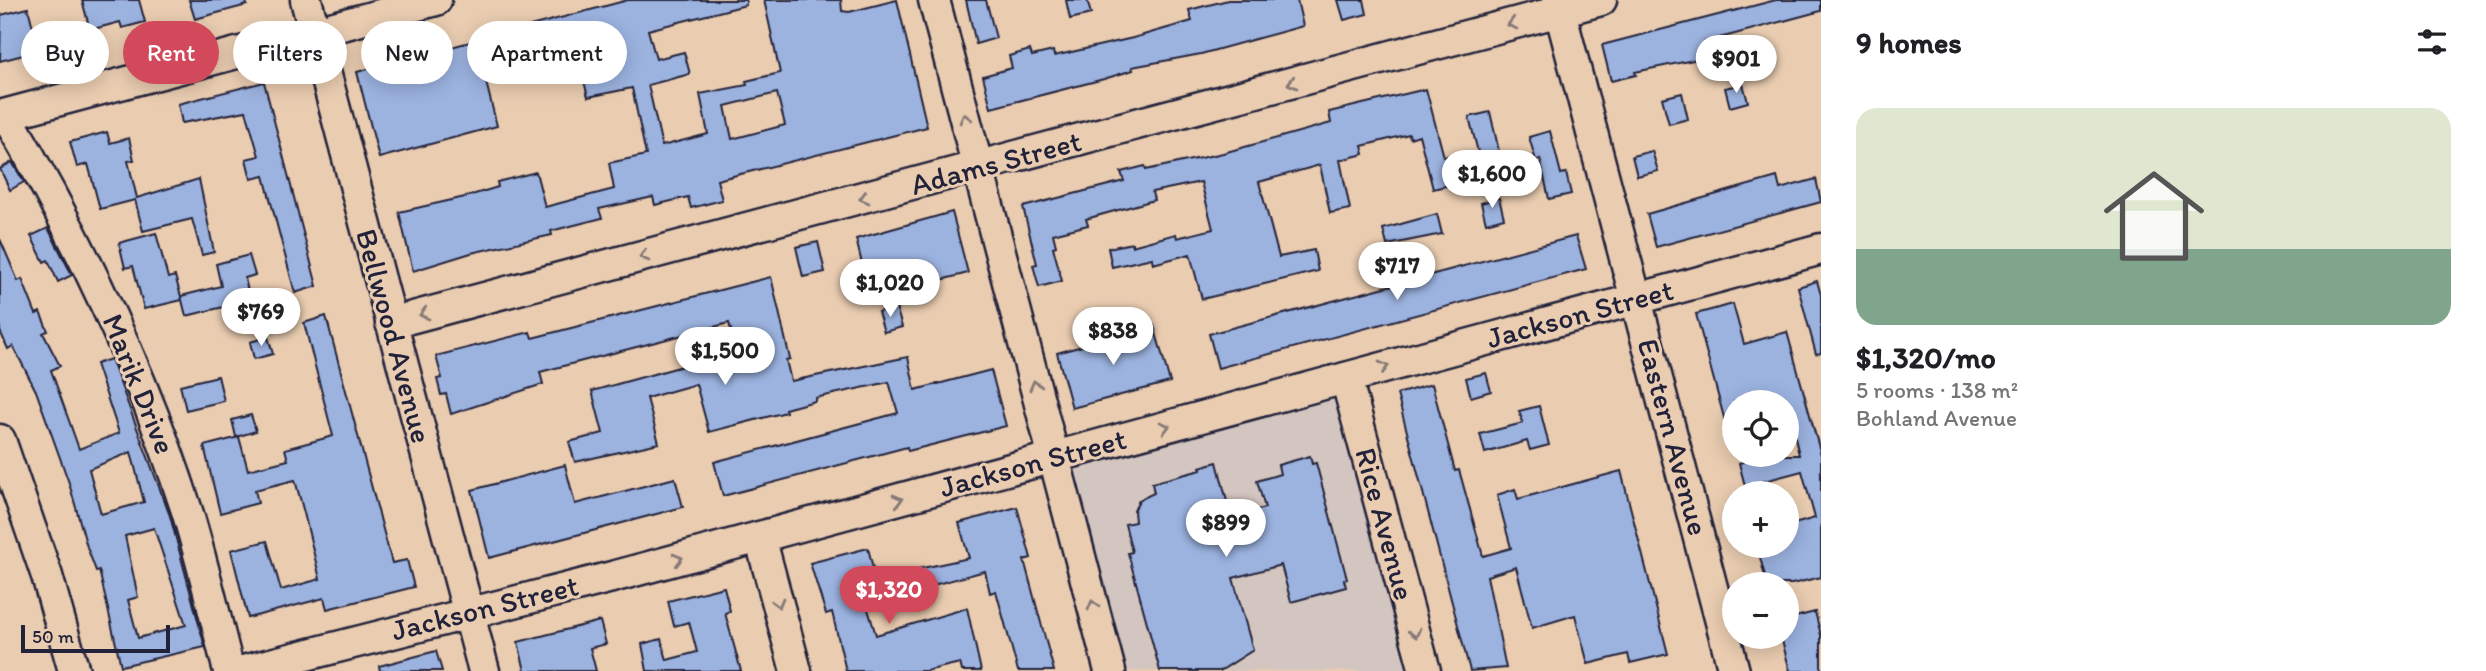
<!DOCTYPE html>
<html lang="en">
<head>
<meta charset="utf-8">
<style>
	:root { --surface:#fff; --page:#f6f6f6; --text:#202124; --muted:#757577; --line:#e0e0e0; --accent:#d1495b }
	body { margin:0; font-family:Itim,sans-serif; background:var(--page); color:var(--text); height:100vh; display:flex; flex-direction:column; font-size:26px; white-space:nowrap }
	* { box-sizing:border-box; margin:0 }
	p { font-size:23px; color:var(--muted) }
	.icon { flex:none; width:38px; height:38px; fill:none; stroke:currentColor; stroke-width:2; stroke-linecap:round; stroke-linejoin:round }
	.map { position:relative; flex:1; overflow:hidden }
	.drawer { display:flex; flex-direction:column; background:var(--surface); width:665px }
	.drawer>* { flex:none }
	.banner { position:absolute; left:21px; top:21px; width:665px; height:63px; display:flex; gap:14px }
	.buttons { position:absolute; left:1722px; top:390px; display:grid; gap:14px }
	.buttons a { display:grid; place-items:center; width:77px; height:77px; border-radius:50%; background:var(--surface); box-shadow:0 4px 18px #0003; font-size:35px }
	.scale { position:absolute; left:21px; bottom:18px; width:149px; box-sizing:border-box; padding-left:7px; border:4px solid #22223b; border-top:0; font-size:19px; line-height:24px; white-space:nowrap; color:#22223b; -webkit-text-stroke:5px #eacdb1; paint-order:stroke }
	.price { position:absolute; translate:-50% -60px; padding:0 16px; border-radius:24px; background:#fff; color:#222; font-size:23px; line-height:46px; filter:drop-shadow(0 2px 4px #0008) }
	.price::after { content:''; position:absolute; left:50%; top:42px; width:21px; height:16px; margin-left:-10px; background:inherit; clip-path:polygon(0 0,100% 0,50% 100%) }
	.price.selected { background:var(--accent); color:#fff }
	ul { padding:0; list-style:none }
	li { display:grid; align-content:center; gap:14px; height:371px; padding:0 35px }
	li+li { border-top:2px solid var(--line) }
	li span { display:grid; place-items:center; height:217px; border-radius:21px; color:#555 }
	li>.icon { margin-inline-start:auto }
	span .icon { width:126px; height:126px; fill:#fffc; stroke-width:1 }
	li b { font-size:30px }
	h2 { display:flex; justify-content:space-between; align-items:center; height:84px; padding:0 35px; font-size:30px }
	.tag { padding:0 24px; border-radius:32px; background:var(--surface); box-shadow:0 4px 18px #0003; font-size:24px; line-height:63px }
	.tag.selected { background:var(--accent); color:#fff }
	main { display:flex; flex:1; min-height:0 }
	.map>svg:first-child { display:block }
</style>
</head>
<body>
<main>
<div class="map">
<svg width="1821" height="671" viewBox="0 0 1821 671">
	<rect width="100%" height="100%" fill="#eacdb1"/>
	<filter id="ink" filterUnits="userSpaceOnUse"><feTurbulence type="fractalNoise" baseFrequency=".0143" numOctaves="2"/><feDisplacementMap in="SourceGraphic" scale="14" xChannelSelector="R" yChannelSelector="G"/><feConvolveMatrix kernelMatrix="1 2 1 2 8 2 1 2 1" color-interpolation-filters="sRGB"/></filter>
	<g filter="url(#ink)">
		<polygon fill="#d3c5bf" points="1342,385 1419,671 1110,671 1055,463"/>
		<g fill="#9cb3e0" stroke="#22223b" stroke-width="2" fill-rule="evenodd">
			<polygon points="82,0 139,0 145,22 122,28 120,22 90,30"/>
			<polygon points="189,0 246,0 247,5 195,19"/>
			<path d="M 628,0 L 746,0 L 746,5 L 648,30 L 656,59 L 684,52 L 690,74 L 648,85 L 662,146 L 708,134 L 700,94 L 747,85 L 746,81 L 780,73 L 764,0 L 841,0 L 842,11 L 849,12 L 897,0 L 927,127 L 717,180 L 722,200 L 691,208 L 688,197 L 655,205 L 653,197 L 599,209 L 602,218 L 551,231 L 552,235 L 471,253 L 413,271 L 399,212 L 465,197 L 498,187 L 497,182 L 536,172 L 545,207 L 614,189 L 609,163 L 646,155 L 632,88 L 588,97 L 579,61 L 548,69 L 545,58 L 496,70 L 499,79 L 486,82 L 497,126 L 379,158 L 357,72 ZM 777,93 L 785,125 L 732,139 L 725,106 Z"/>
			<polygon points="966,0 986,0 996,38 976,44"/>
			<polygon points="1066,0 1087,0 1091,14 1070,19"/>
			<polygon points="1228,0 1297,0 1303,26 1201,54 1132,67 1133,70 1104,79 991,108 983,76 1012,68 1009,56 1030,50 1032,56 1053,51 1054,56 1133,38 1192,21 1189,10"/>
			<polygon points="1338,0 1364,0 1367,14 1344,20"/>
			<polygon points="1776,0 1821,0 1821,11 1705,42 1708,57 1635,72 1636,75 1611,81 1602,45"/>
			<polygon points="28,8 39,51 0,61 1,15"/>
			<polygon points="264,82 317,286 295,293 264,176 251,179 246,159 259,156 246,111 182,123 178,104"/>
			<polygon points="1743,84 1748,102 1730,107 1725,88"/>
			<polygon points="1426,89 1444,157 1451,155 1458,183 1433,189 1419,135 1410,138 1409,134 1362,146 1364,154 1340,160 1350,209 1330,213 1320,165 1259,182 1279,257 1314,250 1318,271 1202,299 1190,254 1153,264 1152,258 1112,267 1108,248 1132,243 1132,246 1176,234 1177,238 1213,229 1201,182 1152,192 1154,200 1086,219 1088,225 1053,234 1056,246 1053,247 1062,281 1039,287 1033,265 1037,264 1023,207 1124,181 1121,172 1145,166 1146,170 1223,153 1331,123 1329,112"/>
			<polygon points="1682,93 1688,119 1669,124 1662,98"/>
			<polygon points="1490,112 1499,151 1479,156 1469,117"/>
			<polygon points="1550,131 1561,174 1566,173 1571,194 1549,199 1540,159 1536,161 1529,137"/>
			<polygon points="107,132 110,143 129,138 134,160 128,161 137,198 199,179 214,252 202,255 192,219 143,231 135,200 100,209 88,164 77,167 70,142"/>
			<polygon points="1652,151 1658,171 1637,176 1632,156"/>
			<polygon points="12,162 24,182 10,190 0,169"/>
			<polygon points="1777,177 1780,189 1816,179 1821,202 1656,247 1647,214"/>
			<polygon points="1499,198 1504,218 1486,223 1481,203"/>
			<polygon points="952,212 968,273 929,283 931,290 904,297 895,265 864,272 856,239"/>
			<polygon points="1437,214 1442,234 1387,245 1383,229"/>
			<polygon points="48,228 72,275 58,282 48,260 44,262 31,236"/>
			<polygon points="156,233 168,278 175,276 182,300 144,309 133,266 125,268 119,243"/>
			<polygon points="1576,236 1586,269 1218,368 1209,334"/>
			<path d="M 0,239 L 18,281 L 22,279 L 36,314 L 40,312 L 48,331 L 43,333 L 60,366 L 51,370 L 79,449 L 119,433 L 96,364 L 111,359 L 170,516 L 205,647 L 121,666 L 99,570 L 96,571 L 87,547 L 69,483 L 36,391 L 13,346 L 8,349 L 0,331 ZM 131,452 L 144,502 L 101,514 L 89,469 ZM 154,528 L 186,625 L 138,638 L 128,600 L 138,597 L 125,536 Z"/>
			<polygon points="818,242 825,272 803,277 796,247"/>
			<polygon points="249,255 255,275 245,278 251,305 233,309 232,305 186,316 181,296 221,286 216,264"/>
			<polygon points="771,277 790,359 786,360 791,381 908,357 915,390 991,370 1006,426 908,451 907,447 723,496 714,462 898,413 889,382 815,398 815,401 785,409 786,412 709,432 696,384 647,398 659,443 575,462 569,442 603,433 592,391 737,351 729,323 540,372 543,384 451,414 446,394 441,395 437,379 442,378 436,356 530,332 532,338"/>
			<polygon points="1817,281 1821,295 1821,353 1816,354 1798,287"/>
			<polygon points="1733,304 1744,344 1787,332 1821,455 1821,577 1792,584 1767,584 1757,546 1787,546 1787,526 1815,518 1802,471 1745,486 1739,463 1769,455 1799,455 1787,402 1734,402 1734,436 1729,436 1696,314"/>
			<polygon points="896,307 902,327 884,332 878,312"/>
			<polygon points="326,316 392,563 407,560 414,587 327,609 324,598 248,618 231,550 267,541 281,590 320,579 304,513 295,480 255,490 258,503 220,513 204,446 239,437 248,470 288,460 285,449 333,436 304,323"/>
			<polygon points="1154,326 1170,382 1072,408 1057,353"/>
			<polygon points="268,337 273,354 254,359 250,342"/>
			<polygon points="1486,373 1491,391 1471,397 1466,378"/>
			<polygon points="218,376 224,401 186,410 180,385"/>
			<polygon points="1432,384 1455,471 1459,470 1483,556 1511,548 1497,495 1515,489 1518,499 1621,471 1668,654 1630,663 1628,654 1588,664 1575,615 1532,628 1516,567 1487,576 1506,668 1470,671 1397,394"/>
			<polygon points="1539,406 1549,445 1530,450 1527,441 1485,453 1480,434 1523,423 1519,411"/>
			<polygon points="251,415 256,431 236,437 232,420"/>
			<polygon points="1310,456 1312,464 1316,463 1347,579 1344,580 1346,587 1291,602 1281,565 1233,578 1253,650 1220,671 1160,671 1128,553 1132,552 1125,524 1135,522 1134,511 1139,500 1154,493 1152,483 1201,470 1200,467 1217,462 1231,517 1265,508 1257,481 1280,474 1278,465"/>
			<polygon points="565,465 575,504 675,478 683,507 489,558 472,490"/>
			<polygon points="1017,507 1031,558 1024,560 1054,671 1018,671 996,591 990,593 985,571 896,595 890,575 969,558 959,523"/>
			<polygon points="868,548 874,572 858,577 876,635 967,608 981,671 962,671 960,663 926,671 846,671 832,612 826,614 810,563"/>
			<polygon points="724,587 730,611 725,613 741,671 647,671 642,644 661,639 667,660 697,652 689,622 674,626 668,601"/>
			<polygon points="1815,612 1821,635 1821,671 1790,671 1781,637 1787,637 1787,619"/>
			<polygon points="600,621 606,644 590,648 596,671 525,671 518,642"/>
			<polygon points="436,651 442,671 380,671 379,666"/>
		</g>
		<g fill="none" stroke-linecap="round" stroke-linejoin="round">
			<g stroke="#22223b" stroke-width="35">
				<g id="minor">
					<polyline points="306,0 484,671"/>
					<polyline points="934,0 1110,671"/>
					<polyline points="1557,0 1734,671"/>
					<path d="M 6,115 C 80,241 142,371 187,511 C 203,563 215,618 229,671"/>
					<polyline points="0,116 436,0"/>
					<polyline points="391,323 1601,0"/>
					<polyline points="1346,378 1425,671"/>
					<polyline points="0,440 47,576 74,671"/>
					<polyline points="760,537 796,671"/>
					<polyline points="243,671 612,577 1821,249"/>
				</g>
			</g>
			<use href="#minor" stroke="#eacdb1" stroke-width="30"/>
		</g>
		<defs><path id="oneway-chevron" d="M-2-3.5L2.5 0L-2 3.5" fill="none" stroke-width="1.6" stroke-linecap="round" stroke-linejoin="round" transform="scale(1.75)"/></defs>
		<g stroke="#867876">
			<use href="#oneway-chevron" transform="translate(1512 24) rotate(165)"/>
			<use href="#oneway-chevron" transform="translate(1292 83) rotate(165)"/>
			<use href="#oneway-chevron" transform="translate(965 118) rotate(-105)"/>
			<use href="#oneway-chevron" transform="translate(864 198) rotate(165)"/>
			<use href="#oneway-chevron" transform="translate(644 256) rotate(165)"/>
			<use href="#oneway-chevron" transform="translate(424 314) rotate(165)"/>
			<use href="#oneway-chevron" transform="translate(1384 367) rotate(-15)"/>
			<use href="#oneway-chevron" transform="translate(1035 385) rotate(-105)"/>
			<use href="#oneway-chevron" transform="translate(1165 427) rotate(-15)"/>
			<use href="#oneway-chevron" transform="translate(898 500) rotate(-15)"/>
			<use href="#oneway-chevron" transform="translate(678 559) rotate(-15)"/>
			<use href="#oneway-chevron" transform="translate(778 603) rotate(75)"/>
			<use href="#oneway-chevron" transform="translate(1093 605) rotate(-105)"/>
			<use href="#oneway-chevron" transform="translate(1415 633) rotate(75)"/>
		</g>
	</g>
	<g text-anchor="middle" stroke-width="6" stroke-linejoin="round" paint-order="stroke">
		<g font-size="30" fill="#22223b" stroke="#eacdb1">
			<text transform="translate(996 163) rotate(-15)" y="10">Adams Street</text>
			<text transform="translate(1580 314) rotate(-15)" y="10">Jackson Street</text>
			<text transform="translate(394 336) rotate(75)" y="10">Bellwood Avenue</text>
			<text transform="translate(139 384) rotate(68)" y="10">Marik Drive</text>
			<text transform="translate(1673 437) rotate(75)" y="10">Eastern Avenue</text>
			<text transform="translate(1033 463) rotate(-15)" y="10">Jackson Street</text>
			<text transform="translate(1385 524) rotate(75)" y="10">Rice Avenue</text>
			<text transform="translate(485 608) rotate(-14)" y="10">Jackson Street</text>
		</g>
	</g>
</svg>
<div class="buttons">
<a><svg class="icon" aria-label="locate" viewBox="0 0 24 24"><circle cx="12" cy="12" r="6"/><path d="M12 2v4M12 18v4M2 12h4M18 12h4"/></svg></a>
<a>+</a>
<a>−</a>
</div>
<div class="scale">50 m</div>
<b class="price" style="left:1736px;top:95px">$901</b>
<b class="price" style="left:1492px;top:210px">$1,600</b>
<b class="price" style="left:1397px;top:302px">$717</b>
<b class="price" style="left:890px;top:319px">$1,020</b>
<b class="price" style="left:261px;top:348px">$769</b>
<b class="price" style="left:1113px;top:367px">$838</b>
<b class="price" style="left:725px;top:387px">$1,500</b>
<b class="price" style="left:1226px;top:559px">$899</b>
<b class="price selected" style="left:889px;top:626px">$1,320</b>
<div class="banner">
<a class="tag">Buy</a>
<a class="tag selected">Rent</a>
<a class="tag">Filters</a>
<a class="tag">New</a>
<a class="tag">Apartment</a>
</div>
</div>
<section class="drawer">
<h2>9 homes<svg class="icon" aria-label="filters" viewBox="0 0 24 24"><path d="M4 7h16M4 17h16"/><circle cx="9" cy="7" r="2"/><circle cx="15" cy="17" r="2"/></svg></h2>
<ul>
<li><span style="background:linear-gradient(#dfe7d0 65%,#7fa58c 0)"><svg class="icon" aria-label="home" viewBox="0 0 24 24"><path d="M3 11l9-7 9 7M6 9v11h12V9"/></svg></span><div><b>$1,320/mo</b><p>5 rooms · 138 m²</p><p>Bohland Avenue</p></div></li>
</ul>
</section>
</main>
</body>
</html>
